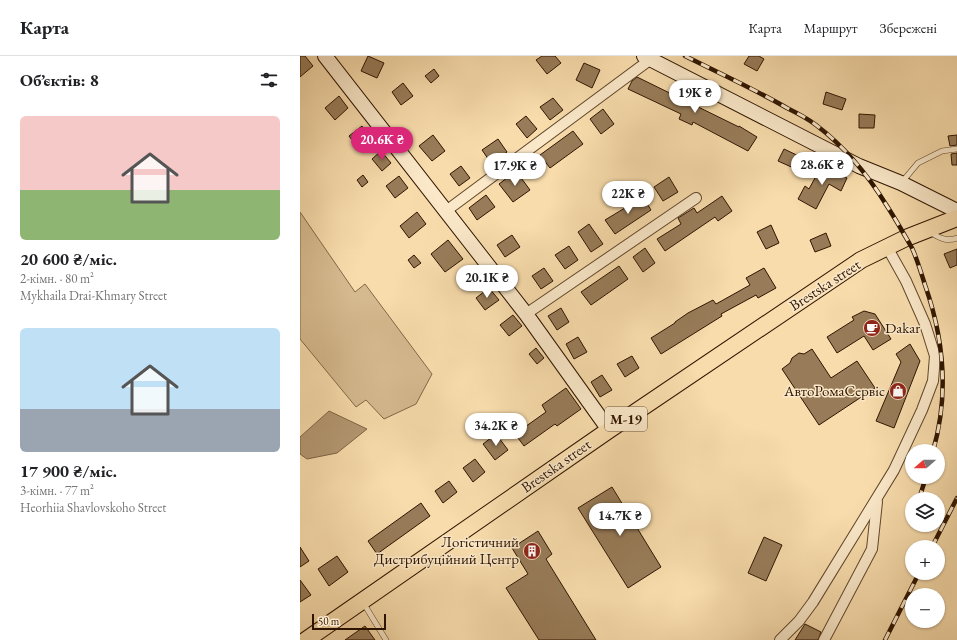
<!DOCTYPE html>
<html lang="uk">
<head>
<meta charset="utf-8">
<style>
	:root { --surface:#fff; --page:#f2f2f2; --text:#202124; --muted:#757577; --line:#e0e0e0; --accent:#db2777 }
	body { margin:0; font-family:"EB Garamond",serif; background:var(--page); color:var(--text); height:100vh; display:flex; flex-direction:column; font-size:15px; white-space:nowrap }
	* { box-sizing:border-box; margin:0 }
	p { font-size:13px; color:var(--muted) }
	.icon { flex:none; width:22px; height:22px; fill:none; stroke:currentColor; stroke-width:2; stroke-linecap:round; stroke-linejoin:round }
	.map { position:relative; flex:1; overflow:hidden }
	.details { display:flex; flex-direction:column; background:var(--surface); width:300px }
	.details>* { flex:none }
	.needle { width:26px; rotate:250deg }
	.fabs { position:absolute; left:605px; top:388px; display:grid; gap:8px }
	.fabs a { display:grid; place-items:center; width:40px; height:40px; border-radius:50%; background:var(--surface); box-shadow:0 1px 3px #0004; font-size:20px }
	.scale { position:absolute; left:12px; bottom:10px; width:74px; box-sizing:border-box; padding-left:4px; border:2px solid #2f1500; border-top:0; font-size:11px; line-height:14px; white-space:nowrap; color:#2f1500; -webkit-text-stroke:3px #fae8c9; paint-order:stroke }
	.price { position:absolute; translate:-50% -34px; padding:0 9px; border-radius:14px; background:#fff; color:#222; font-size:13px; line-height:26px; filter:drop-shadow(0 1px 2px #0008) }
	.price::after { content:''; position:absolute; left:50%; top:24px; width:12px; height:9px; margin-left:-6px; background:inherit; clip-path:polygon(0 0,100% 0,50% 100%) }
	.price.active { background:var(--accent); color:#fff }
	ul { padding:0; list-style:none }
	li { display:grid; align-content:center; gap:8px; height:212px; padding:0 20px }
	li span { display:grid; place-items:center; height:124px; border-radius:6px; color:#555 }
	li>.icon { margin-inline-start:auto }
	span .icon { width:72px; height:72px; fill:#fffc; stroke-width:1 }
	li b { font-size:17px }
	h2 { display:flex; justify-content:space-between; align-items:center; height:48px; padding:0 20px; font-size:17px }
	header { display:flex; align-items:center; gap:24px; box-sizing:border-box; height:56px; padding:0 20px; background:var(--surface); border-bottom:1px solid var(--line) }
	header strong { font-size:19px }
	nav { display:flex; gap:22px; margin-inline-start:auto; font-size:14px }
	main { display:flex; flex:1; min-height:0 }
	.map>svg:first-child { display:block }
</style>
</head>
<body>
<header>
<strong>Карта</strong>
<nav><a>Карта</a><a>Маршрут</a><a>Збережені</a></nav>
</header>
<main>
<section class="details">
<h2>Об’єктів: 8<svg class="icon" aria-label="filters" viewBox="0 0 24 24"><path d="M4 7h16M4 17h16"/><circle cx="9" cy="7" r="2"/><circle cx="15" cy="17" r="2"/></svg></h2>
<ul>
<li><span style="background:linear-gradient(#f6c9c9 60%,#8fb573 0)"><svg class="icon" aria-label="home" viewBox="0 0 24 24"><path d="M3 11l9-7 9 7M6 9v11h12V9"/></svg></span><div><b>20 600 ₴/міс.</b><p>2-кімн. · 80 m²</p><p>Mykhaila Drai-Khmary Street</p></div></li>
<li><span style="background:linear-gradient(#bfe0f5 65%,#9aa5b1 0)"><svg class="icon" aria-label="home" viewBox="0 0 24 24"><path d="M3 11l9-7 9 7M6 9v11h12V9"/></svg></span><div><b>17 900 ₴/міс.</b><p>3-кімн. · 77 m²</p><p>Heorhiia Shavlovskoho Street</p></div></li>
</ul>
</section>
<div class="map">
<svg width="657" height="584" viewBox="0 0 657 584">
	<rect width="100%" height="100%" fill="#f8dcac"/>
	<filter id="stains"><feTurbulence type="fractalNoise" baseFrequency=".005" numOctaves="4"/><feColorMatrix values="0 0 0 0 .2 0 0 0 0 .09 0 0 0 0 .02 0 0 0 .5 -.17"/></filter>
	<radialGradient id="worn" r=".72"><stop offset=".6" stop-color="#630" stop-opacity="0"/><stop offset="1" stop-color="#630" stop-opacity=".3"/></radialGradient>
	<polygon fill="#d6ba8f" stroke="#826848" points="0,156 55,236 65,228 132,318 116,348 84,363 66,344 56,351 0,283"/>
	<polygon fill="#b49872" stroke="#7f6444" points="29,355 67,373 37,397 7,403 0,398 0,381"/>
	<g fill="#987c59" stroke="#2f1500">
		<polygon points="0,0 5,0 13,10 0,21"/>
		<polygon points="68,0 84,7 77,22 61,15"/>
		<polygon points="242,0 255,0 261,7 247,18 236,4"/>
		<polygon points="449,0 459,0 464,3 457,15 444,8"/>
		<polygon points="284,7 300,14 292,32 276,24"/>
		<polygon points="134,13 139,20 131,27 125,20"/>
		<polygon points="337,21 439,71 439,70 457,81 448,95 393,66 392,69 379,63 381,58 328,33 332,25"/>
		<polygon points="103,27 113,40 101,49 92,36"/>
		<polygon points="526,36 546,43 542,54 523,48"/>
		<polygon points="39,40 48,52 35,64 25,52"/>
		<polygon points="253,42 263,54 250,64 240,51"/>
		<polygon points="303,53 314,68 301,78 290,63"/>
		<polygon points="559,58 575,59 574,72 559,72"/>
		<polygon points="226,60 237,73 227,82 216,68"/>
		<polygon points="62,70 71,82 58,92 49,80"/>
		<polygon points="273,75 283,88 250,112 240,99"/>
		<polygon points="133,79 145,95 132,105 119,90"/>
		<polygon points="657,79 657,89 650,90 648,80"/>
		<polygon points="198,83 207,96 191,107 182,94"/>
		<polygon points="484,93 503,102 498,114 478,105"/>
		<polygon points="81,95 91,107 82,115 72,103"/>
		<polygon points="657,97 657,109 652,109 651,98"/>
		<polygon points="522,109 547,122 541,135 529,128 516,153 498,143 505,130 509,133"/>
		<polygon points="161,110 170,122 159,130 150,118"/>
		<polygon points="216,115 230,134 213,146 199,128"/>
		<polygon points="63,119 68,126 62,131 57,124"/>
		<polygon points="99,120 108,132 95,142 86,130"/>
		<polygon points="369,121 378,136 363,145 354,131"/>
		<polygon points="186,139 195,151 177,164 169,152"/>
		<polygon points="422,140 432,155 418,165 415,161 365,195 357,183 381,168 378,162 394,152 397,157"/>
		<polygon points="343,141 351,154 315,178 305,164"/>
		<polygon points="117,156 126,168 109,182 100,170"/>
		<polygon points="289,168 303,188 291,196 278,176"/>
		<polygon points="471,169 479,187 466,193 457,176"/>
		<polygon points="526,177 531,190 515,196 510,184"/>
		<polygon points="212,179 220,191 205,201 197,189"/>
		<polygon points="148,184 163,203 145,216 131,198"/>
		<polygon points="269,190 278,204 265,213 255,199"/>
		<polygon points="345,192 355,207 343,216 333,201"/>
		<polygon points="657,193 657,209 650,212 644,198"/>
		<polygon points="114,199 121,207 114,212 108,204"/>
		<polygon points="319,210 328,223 291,249 281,236"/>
		<polygon points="244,212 253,225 241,233 232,220"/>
		<polygon points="464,212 476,232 458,242 456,239 421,258 422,260 361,298 351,282 375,267 375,266 388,257 413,244 416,248 450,229 446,222"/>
		<polygon points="189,232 199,244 185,254 176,242"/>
		<polygon points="261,252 269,266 257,274 248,260"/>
		<polygon points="564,255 575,258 591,283 573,294 564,280 537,297 527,281 554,264 552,261"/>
		<polygon points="213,259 222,270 209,280 200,269"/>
		<polygon points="278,281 287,296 274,303 266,288"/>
		<polygon points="610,288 620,305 594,372 576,365 601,306 596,298"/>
		<polygon points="236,292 244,302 237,308 229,298"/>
		<polygon points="512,293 531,322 557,305 575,332 519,369 482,313 490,307 492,302 499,297 504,298"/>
		<polygon points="332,300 339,312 325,321 317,308"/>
		<polygon points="302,319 312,334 300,341 291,326"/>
		<polygon points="266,332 281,353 257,370 255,368 224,390 215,378 246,356 242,349"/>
		<polygon points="196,378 208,394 195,404 183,388"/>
		<polygon points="175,403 185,416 173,426 163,412"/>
		<polygon points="149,425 157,436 143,447 135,435"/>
		<polygon points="312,431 361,511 328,532 278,452"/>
		<polygon points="121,447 130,460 77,498 68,485"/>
		<polygon points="238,475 252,498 246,503 296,584 239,584 206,532 228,518 212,492"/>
		<polygon points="464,481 482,489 466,525 448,517"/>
		<polygon points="0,491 9,505 0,511"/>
		<polygon points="37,500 48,516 29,530 18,513"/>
		<polygon points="0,524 11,539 0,546"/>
		<polygon points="505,568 521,576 518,584 495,584"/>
		<polygon points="65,570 75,584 45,584"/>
	</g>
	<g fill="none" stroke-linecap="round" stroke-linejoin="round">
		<g stroke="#61472b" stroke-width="6">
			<g id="service">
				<polyline points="602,126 618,107 642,95 657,93"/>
				<path d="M 630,176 C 639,182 647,186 657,182"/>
				<polyline points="64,548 86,584"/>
			</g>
		</g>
		<g stroke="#61472b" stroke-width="12">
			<g id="minor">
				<polyline points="146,155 351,3"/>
				<polyline points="226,258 396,142"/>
				<polyline points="480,584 499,565 513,546 594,414 622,354 633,325 635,300 625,268 606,225 587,191"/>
				<polyline points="524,584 572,493 577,446"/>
			</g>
		</g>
		<g stroke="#2f1500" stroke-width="16">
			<g id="secondary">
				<polyline points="25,0 226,258 309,374"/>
				<polyline points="344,0 559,110 601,127 657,155"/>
			</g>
		</g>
		<g stroke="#2f1500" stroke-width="18">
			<polyline id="trunk" points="6,584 309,374 561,204 606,182 657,162"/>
		</g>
		<use href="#service" stroke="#fae8c9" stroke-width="5"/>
		<use href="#minor" stroke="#fae8c9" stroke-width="10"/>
		<use href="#secondary" stroke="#fae8c9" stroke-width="14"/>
		<use href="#trunk" stroke="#f8dcac" stroke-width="16"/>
		<g stroke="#2f1500" stroke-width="4.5">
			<g id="rail">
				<path d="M 385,0 C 419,17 454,33 487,52 C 497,57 507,62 516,69 C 545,91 568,119 587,150 C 596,164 604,178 612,192 C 617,203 621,216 625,229 C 644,283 649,340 633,395"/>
				<polyline points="619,443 626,421"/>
				<polyline points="632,491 657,442"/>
				<polyline points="585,584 619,517"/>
			</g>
		</g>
		<use href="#rail" stroke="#fae8c9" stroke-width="3" stroke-dasharray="9" stroke-linecap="butt"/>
	</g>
	<defs>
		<g id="cafe-disc" transform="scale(0.9)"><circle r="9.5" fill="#8f2418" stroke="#fae8c9"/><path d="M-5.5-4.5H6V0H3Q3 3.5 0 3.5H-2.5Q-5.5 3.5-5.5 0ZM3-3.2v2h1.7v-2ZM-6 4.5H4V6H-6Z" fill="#fff"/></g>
		<g id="shop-disc" transform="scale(0.9)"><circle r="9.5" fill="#8f2418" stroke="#fae8c9"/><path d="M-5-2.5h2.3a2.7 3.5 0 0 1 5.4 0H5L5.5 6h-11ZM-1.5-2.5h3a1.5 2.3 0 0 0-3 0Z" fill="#fff"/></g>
		<g id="building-disc" transform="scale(0.9)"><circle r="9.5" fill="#8f2418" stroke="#fae8c9"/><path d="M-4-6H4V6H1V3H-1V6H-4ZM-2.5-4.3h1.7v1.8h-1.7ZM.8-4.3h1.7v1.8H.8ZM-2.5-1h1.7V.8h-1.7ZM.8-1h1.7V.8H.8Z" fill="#fff"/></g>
	</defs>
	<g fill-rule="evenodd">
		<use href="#cafe-disc" x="572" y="272"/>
		<use href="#shop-disc" x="598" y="335"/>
		<use href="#building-disc" x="232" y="495"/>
	</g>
	<g text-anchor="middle" stroke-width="3" stroke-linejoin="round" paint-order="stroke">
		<rect fill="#fae8c9" stroke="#6c543c" stroke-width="1" x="305" y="351" width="42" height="24" rx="3"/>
		<g font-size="14" font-weight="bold" fill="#2f1500">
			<text x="326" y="368">М-19</text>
		</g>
		<g font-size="15" fill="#2f1500" stroke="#fae8c9">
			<text transform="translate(525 229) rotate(-33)" y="5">Brestska street</text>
			<text transform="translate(256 410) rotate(-35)" y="5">Brestska street</text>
		</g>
		<g font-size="15" fill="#2f1500" stroke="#fae8c9" text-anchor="end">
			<text x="585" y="277" text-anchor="start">Dakar</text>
			<text x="585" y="340">АвтоРомаСервіс</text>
			<text x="219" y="491">Логістичний<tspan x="219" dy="17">Дистрибуційний Центр</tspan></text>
		</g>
	</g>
	<rect width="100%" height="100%" filter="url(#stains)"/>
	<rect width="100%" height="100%" fill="url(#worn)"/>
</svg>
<div class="fabs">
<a><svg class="needle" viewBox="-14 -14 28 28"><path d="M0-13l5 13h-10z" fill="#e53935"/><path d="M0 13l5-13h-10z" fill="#757577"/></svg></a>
<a><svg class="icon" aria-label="layers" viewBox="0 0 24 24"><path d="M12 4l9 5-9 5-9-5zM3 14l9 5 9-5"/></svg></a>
<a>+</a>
<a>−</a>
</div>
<div class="scale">50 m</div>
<b class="price" style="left:395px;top:58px">19K ₴</b>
<b class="price active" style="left:82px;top:105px">20.6K ₴</b>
<b class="price" style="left:522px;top:130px">28.6K ₴</b>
<b class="price" style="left:215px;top:131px">17.9K ₴</b>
<b class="price" style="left:328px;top:159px">22K ₴</b>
<b class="price" style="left:187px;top:243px">20.1K ₴</b>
<b class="price" style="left:196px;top:391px">34.2K ₴</b>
<b class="price" style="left:320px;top:481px">14.7K ₴</b>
</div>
</main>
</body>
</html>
